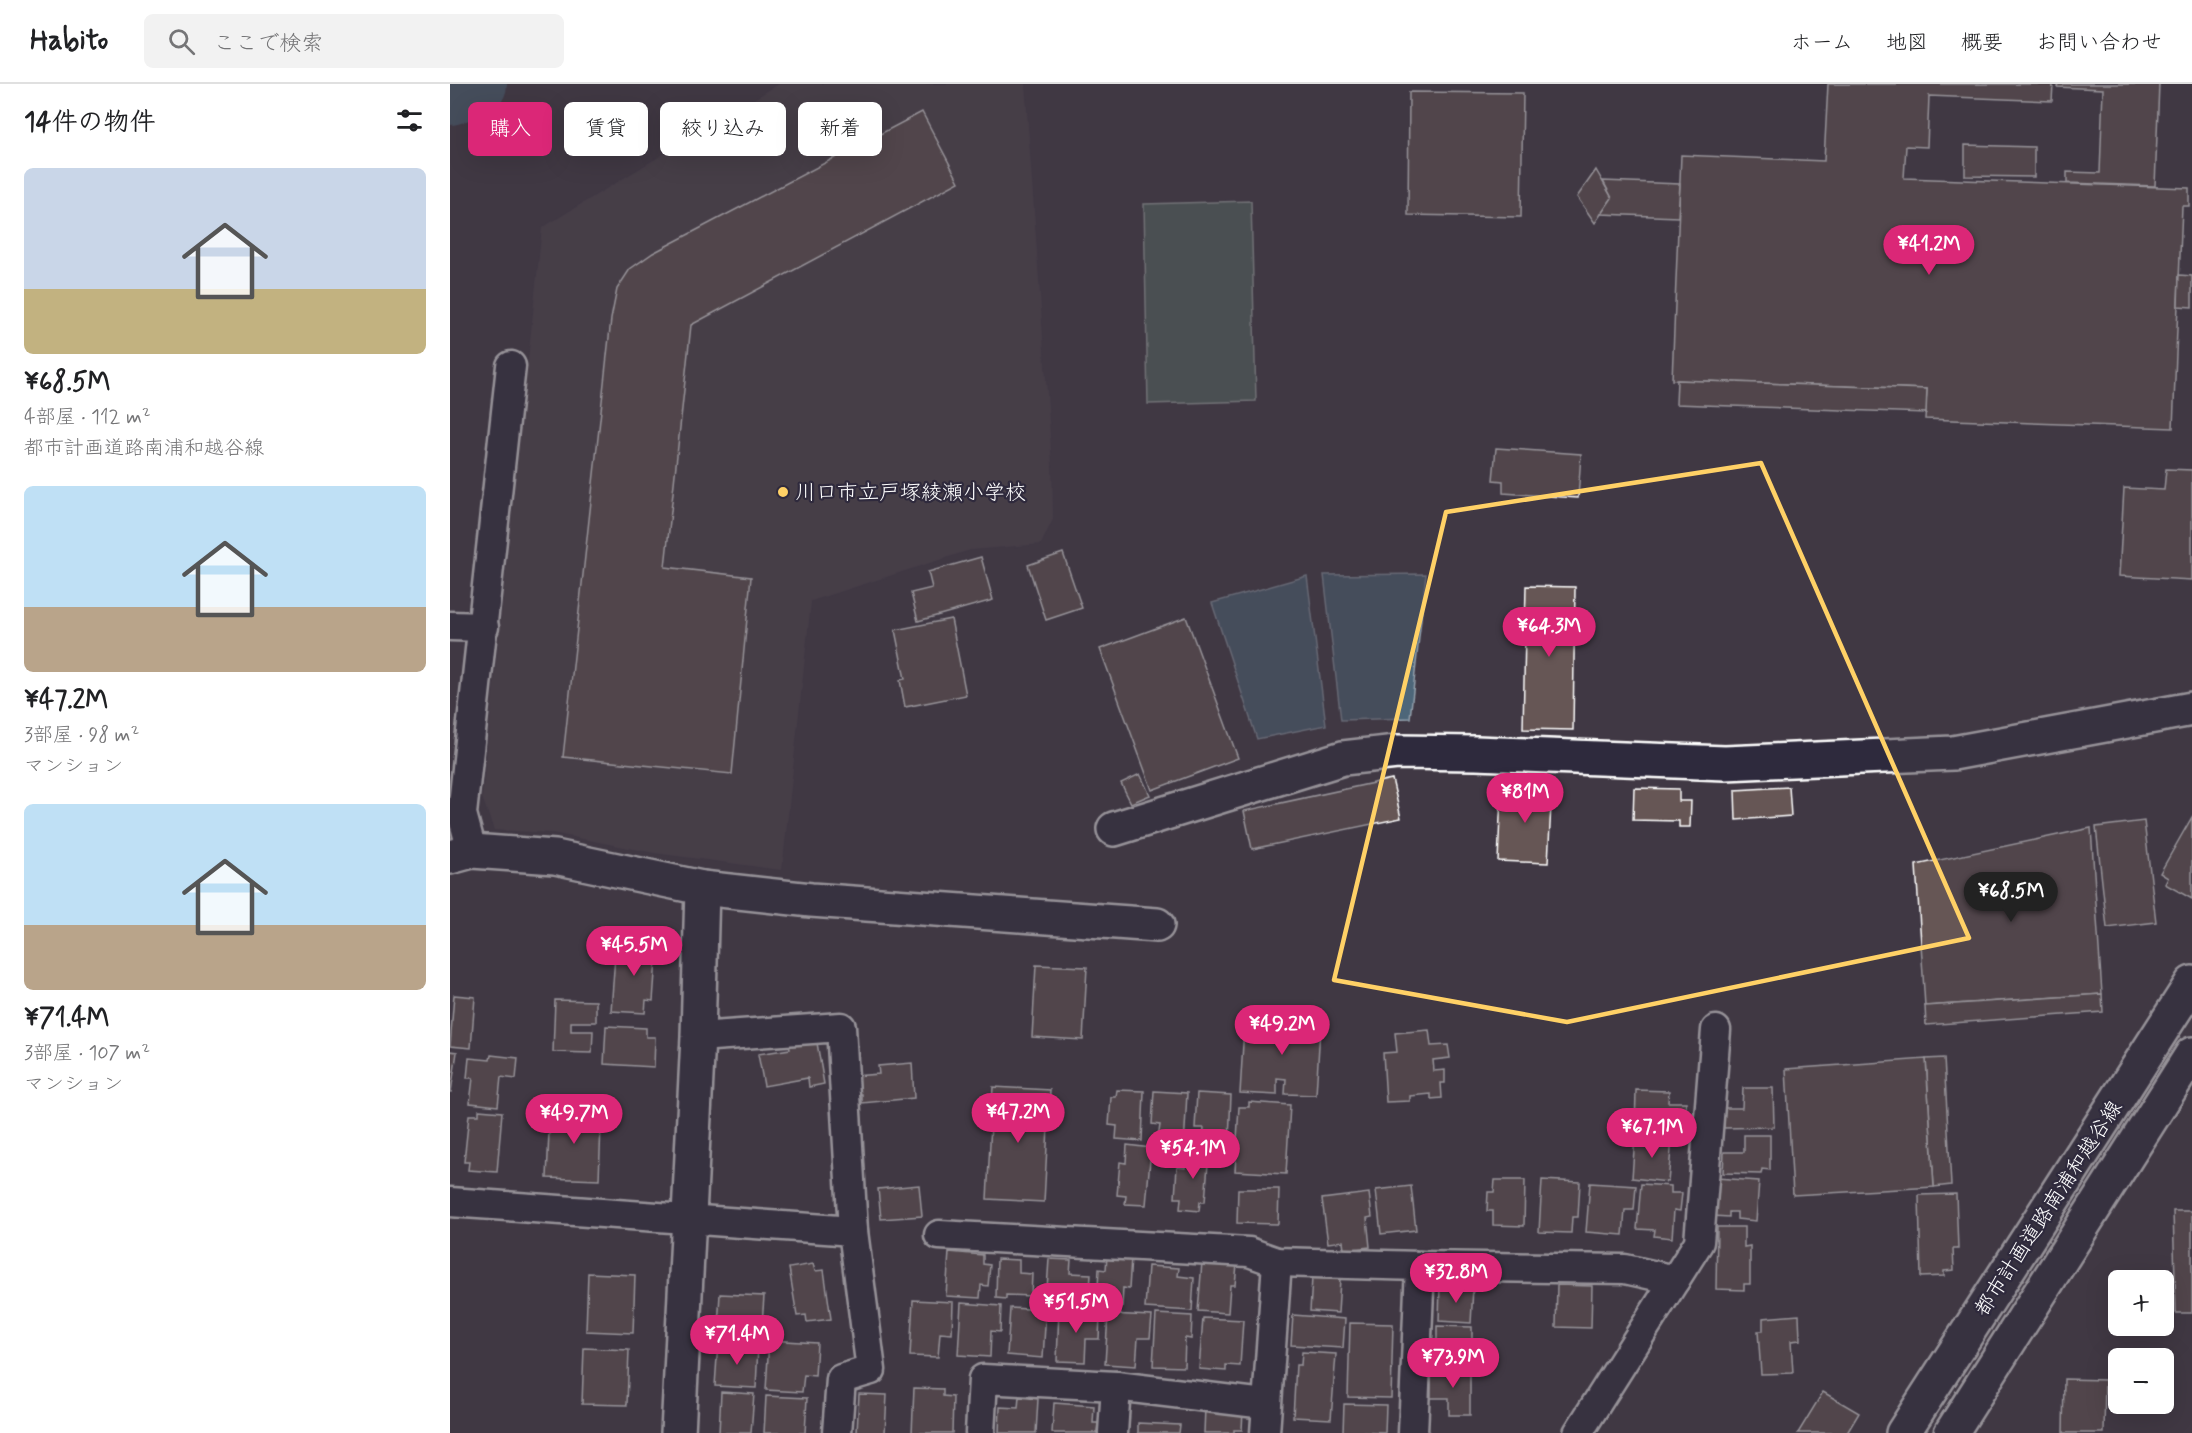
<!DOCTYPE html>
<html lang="ja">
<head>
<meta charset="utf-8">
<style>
	:root { --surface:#fff; --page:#f2f2f2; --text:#202124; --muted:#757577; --line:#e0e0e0; --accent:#db2777 }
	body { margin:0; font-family:Mynerve,"Klee One",sans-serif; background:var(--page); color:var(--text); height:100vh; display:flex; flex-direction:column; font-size:22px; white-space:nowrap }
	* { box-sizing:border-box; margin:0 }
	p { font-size:20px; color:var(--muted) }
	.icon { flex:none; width:33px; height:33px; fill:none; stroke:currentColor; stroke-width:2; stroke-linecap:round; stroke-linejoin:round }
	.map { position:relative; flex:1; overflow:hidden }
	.side { display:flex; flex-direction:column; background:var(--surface); width:450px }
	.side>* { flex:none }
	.guide { position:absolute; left:18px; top:18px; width:570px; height:54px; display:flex; gap:12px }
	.buttons { position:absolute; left:1658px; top:1186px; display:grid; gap:12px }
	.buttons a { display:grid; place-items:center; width:66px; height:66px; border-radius:9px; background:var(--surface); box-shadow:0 6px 24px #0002; font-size:30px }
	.price { position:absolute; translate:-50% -51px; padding:0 14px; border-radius:21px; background:var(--accent); color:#fff; font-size:20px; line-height:39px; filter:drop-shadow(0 2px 3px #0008) }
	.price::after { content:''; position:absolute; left:50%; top:36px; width:18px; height:14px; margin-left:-9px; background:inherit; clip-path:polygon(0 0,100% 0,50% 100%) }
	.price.on { background:#222; color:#fff }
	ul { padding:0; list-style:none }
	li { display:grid; align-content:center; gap:12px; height:318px; padding:0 24px }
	li span { display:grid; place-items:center; height:186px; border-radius:9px; color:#555 }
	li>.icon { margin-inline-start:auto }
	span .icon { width:108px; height:108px; fill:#fffc; stroke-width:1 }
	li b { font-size:26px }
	h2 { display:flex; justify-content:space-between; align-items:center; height:72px; padding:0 24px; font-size:26px }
	.tag { padding:0 21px; border-radius:9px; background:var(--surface); box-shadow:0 6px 24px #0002; font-size:21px; line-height:54px }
	.tag.on { background:var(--accent); color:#fff }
	header { display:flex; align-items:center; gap:36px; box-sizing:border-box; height:84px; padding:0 30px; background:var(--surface); border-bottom:2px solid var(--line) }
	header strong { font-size:28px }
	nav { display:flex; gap:33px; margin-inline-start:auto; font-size:21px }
	.search { width:420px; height:54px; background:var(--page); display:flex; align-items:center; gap:15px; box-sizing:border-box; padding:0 21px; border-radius:9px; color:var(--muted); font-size:22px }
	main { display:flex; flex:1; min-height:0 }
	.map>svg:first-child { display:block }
</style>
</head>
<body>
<header>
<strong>Habito</strong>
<div class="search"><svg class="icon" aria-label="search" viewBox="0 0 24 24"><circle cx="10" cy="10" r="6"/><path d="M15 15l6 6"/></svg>ここで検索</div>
<nav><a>ホーム</a><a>地図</a><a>概要</a><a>お問い合わせ</a></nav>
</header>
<main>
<section class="side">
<h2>14件の物件<svg class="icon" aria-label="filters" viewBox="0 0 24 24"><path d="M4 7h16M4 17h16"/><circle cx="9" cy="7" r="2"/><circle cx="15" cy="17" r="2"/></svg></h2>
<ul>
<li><span style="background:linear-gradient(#c9d6e8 65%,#c2b280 0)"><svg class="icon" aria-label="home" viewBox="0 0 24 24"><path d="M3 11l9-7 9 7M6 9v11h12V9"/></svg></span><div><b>¥68.5M</b><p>4部屋 · 112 m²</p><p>都市計画道路南浦和越谷線</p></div></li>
<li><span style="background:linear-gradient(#bfe0f5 65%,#b9a48a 0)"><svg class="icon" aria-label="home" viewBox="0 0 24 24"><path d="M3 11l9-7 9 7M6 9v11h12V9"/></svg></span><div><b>¥47.2M</b><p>3部屋 · 98 m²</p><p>マンション</p></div></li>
<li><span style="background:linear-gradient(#bfe0f5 65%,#b9a48a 0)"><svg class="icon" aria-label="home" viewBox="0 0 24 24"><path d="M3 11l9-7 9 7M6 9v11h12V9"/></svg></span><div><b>¥71.4M</b><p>3部屋 · 107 m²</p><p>マンション</p></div></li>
</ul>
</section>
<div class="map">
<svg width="1742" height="1349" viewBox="0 0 1742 1349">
	<rect width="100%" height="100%" fill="#403844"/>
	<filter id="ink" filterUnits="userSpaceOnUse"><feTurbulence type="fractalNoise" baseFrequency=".0167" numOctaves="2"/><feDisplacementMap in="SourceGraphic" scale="12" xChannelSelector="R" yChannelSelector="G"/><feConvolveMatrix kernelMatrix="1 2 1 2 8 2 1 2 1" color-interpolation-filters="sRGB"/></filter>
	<g filter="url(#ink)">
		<polygon fill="#4f454d" points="329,0 575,0 602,381 603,435 591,460 520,466 361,517 332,786 205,769 103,749 44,746 32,713 92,144"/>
		<polygon fill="#596c65" stroke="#acb6b2" stroke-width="1.5" points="801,117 806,317 698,320 694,120"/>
		<g fill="#4e6679" stroke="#95a3af" stroke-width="1.5">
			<polygon points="976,490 960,634 891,636 874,491"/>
			<polygon points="857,492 876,641 807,655 762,519"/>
		</g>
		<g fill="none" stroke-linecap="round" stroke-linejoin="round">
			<polyline stroke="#4e6679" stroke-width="62" points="0,10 26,0"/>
		</g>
		<g fill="#665754" stroke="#fff" stroke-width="1.5">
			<polygon points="1378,0 1603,0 1602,17 1479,12 1477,63 1456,62 1454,94 1739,104 1739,122 1732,122 1723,344 1475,335 1477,305 1222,296 1231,71 1374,77"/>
			<polygon points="1608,0 1709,0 1705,102 1617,99 1617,88 1650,89 1653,5 1607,3"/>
			<polygon points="959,8 1073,9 1071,133 958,131"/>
			<polygon points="472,28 509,98 241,241 215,483 301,493 282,690 113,673 161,235 167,205 180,185 203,169"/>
			<polygon points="1515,61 1584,63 1584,93 1515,92"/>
			<polygon points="1146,86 1162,114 1145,139 1127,113"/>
			<polygon points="1153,97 1230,100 1228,133 1151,130 1162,114"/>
			<polygon points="1729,191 1742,192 1742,223 1728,222"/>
			<polygon points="1227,296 1477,305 1476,329 1226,320"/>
			<polygon points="1046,364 1131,370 1128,414 1053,409 1053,397 1043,396"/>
			<polygon points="1716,385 1742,386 1742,496 1669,492 1674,404 1714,406"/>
			<polygon points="613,469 632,524 596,536 578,481"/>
			<polygon points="531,473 543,516 468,537 461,509 482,504 478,488"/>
			<polygon points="1076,502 1125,503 1123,646 1073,645"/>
			<polygon points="736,533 788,674 702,706 650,565"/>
			<polygon points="501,535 516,611 455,623 450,596 455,595 445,546"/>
			<polygon points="690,690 700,711 681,719 671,699"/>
			<polygon points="942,695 951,734 802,765 794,727"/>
			<polygon points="1059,701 1102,702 1098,779 1048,777 1051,711 1059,712"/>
			<polygon points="1339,703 1341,732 1286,736 1285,706"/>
			<polygon points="1184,704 1229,705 1229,717 1241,717 1240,743 1229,743 1229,737 1183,736"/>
			<polygon points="1742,733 1742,815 1715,800 1718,794 1710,789"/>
			<polygon points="1694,737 1706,838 1657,844 1646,743"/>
			<polygon points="1641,744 1652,910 1475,922 1466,781"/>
			<polygon points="166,858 207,861 203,917 196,916 195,929 161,927"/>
			<polygon points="586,881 637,883 633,956 582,953"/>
			<polygon points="1652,910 1653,928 1476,941 1475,922"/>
			<polygon points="4,911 25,913 21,964 0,962"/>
			<polygon points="105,916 146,917 146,938 121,938 121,947 143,947 142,969 103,968"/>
			<polygon points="843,927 871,928 866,1011 835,1010 836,995 827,994 827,1011 790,1009 794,943 827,944 827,934 843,935"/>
			<polygon points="156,942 196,944 196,953 205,953 204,983 154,980"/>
			<polygon points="979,946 981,962 998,961 1000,974 983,976 984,987 995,986 995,999 991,999 992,1014 981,1015 981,1010 960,1012 960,1017 936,1018 933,969 947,968 945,949"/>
			<polygon points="366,953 374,1000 359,1003 358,994 314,1002 308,970 340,965 339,958"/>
			<polygon points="0,967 7,968 1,1008 0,1008"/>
			<polygon points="41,971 68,974 66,995 51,993 48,1022 20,1019 23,994 17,994 19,974 40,976"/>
			<polygon points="1494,974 1501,1101 1484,1103 1476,975"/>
			<polygon points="1476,975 1484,1103 1343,1111 1336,985"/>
			<polygon points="462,979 464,1014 412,1019 412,1010 406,1010 404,992 429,990 428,982"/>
			<polygon points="543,1003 600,1006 594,1118 537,1115"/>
			<polygon points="1293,1004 1323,1004 1324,1043 1274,1044 1273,1024 1292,1024"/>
			<polygon points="667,1006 694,1007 692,1057 666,1055 667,1042 659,1041 661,1013 666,1013"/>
			<polygon points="1186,1006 1219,1007 1218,1018 1236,1018 1235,1049 1185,1047"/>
			<polygon points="704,1007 737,1009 734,1063 717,1062 718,1056 708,1055 710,1041 702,1040"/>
			<polygon points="747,1009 781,1011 779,1056 753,1055 754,1044 745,1044"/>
			<polygon points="799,1018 840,1021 836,1090 785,1087 789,1023 799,1023"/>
			<polygon points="100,1025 146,1026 145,1041 151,1041 149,1096 97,1094"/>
			<polygon points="29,1026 52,1028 47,1088 18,1086 19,1078 14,1078 19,1031 29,1031"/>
			<polygon points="1294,1051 1320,1051 1320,1086 1312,1085 1311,1090 1273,1089 1274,1068 1294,1068"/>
			<polygon points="1185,1052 1222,1055 1218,1098 1182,1094"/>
			<polygon points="677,1061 701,1064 696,1121 675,1120 676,1112 667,1111 670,1078 676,1079"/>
			<polygon points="736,1065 759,1067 755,1118 750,1118 749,1127 730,1125 731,1114 725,1114 727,1083 735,1084"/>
			<polygon points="1266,1094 1309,1097 1306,1137 1287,1135 1287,1128 1279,1128 1279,1133 1263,1132"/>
			<polygon points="1045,1096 1075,1096 1074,1142 1043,1141 1043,1127 1037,1127 1038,1108 1044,1108"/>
			<polygon points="1092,1096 1130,1098 1128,1133 1122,1133 1121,1149 1089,1148"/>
			<polygon points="1140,1099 1186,1102 1184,1126 1175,1126 1173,1151 1136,1148"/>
			<polygon points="1191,1100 1221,1102 1221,1109 1232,1109 1230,1127 1224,1126 1222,1154 1204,1152 1205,1146 1187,1145"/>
			<polygon points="469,1101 472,1132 431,1135 428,1105"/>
			<polygon points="961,1102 966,1146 931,1150 926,1106"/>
			<polygon points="788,1105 829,1105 828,1140 787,1139"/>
			<polygon points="919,1109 922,1133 917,1134 920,1163 894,1166 893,1157 878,1159 872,1115"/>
			<polygon points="1506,1110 1508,1165 1503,1165 1504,1186 1494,1187 1494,1192 1471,1193 1469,1111"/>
			<polygon points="1723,1127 1742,1127 1742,1229 1726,1229"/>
			<polygon points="1267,1143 1294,1143 1294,1163 1300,1162 1300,1200 1294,1200 1294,1206 1266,1205"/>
			<polygon points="499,1168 533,1171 533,1180 540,1181 538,1202 531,1201 530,1214 496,1212"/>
			<polygon points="657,1172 681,1173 679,1205 673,1204 672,1223 647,1222 649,1185 656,1186"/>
			<polygon points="547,1175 569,1176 569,1189 582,1190 581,1212 556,1211 556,1215 546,1214"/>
			<polygon points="599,1175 621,1176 620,1189 641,1190 639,1222 596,1220"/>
			<polygon points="752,1178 787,1180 785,1201 780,1201 778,1229 748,1227"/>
			<polygon points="363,1180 365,1187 374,1186 381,1235 357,1238 356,1231 347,1232 339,1184"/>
			<polygon points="698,1182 729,1184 728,1192 744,1194 742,1227 695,1224"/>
			<polygon points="138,1189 185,1191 183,1249 136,1247"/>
			<polygon points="862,1194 890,1195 888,1229 860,1227"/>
			<polygon points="1107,1201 1142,1202 1141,1244 1106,1243"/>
			<polygon points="990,1202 1023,1204 1021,1239 989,1237"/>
			<polygon points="270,1210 314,1212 311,1255 276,1253 277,1243 268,1243"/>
			<polygon points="463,1216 503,1218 502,1250 490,1249 488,1273 460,1272"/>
			<polygon points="511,1219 551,1222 550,1248 541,1247 540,1273 508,1271"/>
			<polygon points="560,1224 596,1226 593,1274 557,1271"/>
			<polygon points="609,1225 638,1227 637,1231 650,1231 649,1255 636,1255 635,1278 607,1277"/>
			<polygon points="658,1230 702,1232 700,1254 688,1254 686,1282 655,1280"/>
			<polygon points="706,1230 742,1232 741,1255 735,1254 734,1283 703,1282"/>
			<polygon points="843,1231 895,1235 893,1264 841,1261"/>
			<polygon points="1349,1231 1350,1256 1341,1257 1343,1289 1311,1290 1308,1247 1313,1247 1313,1234"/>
			<polygon points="753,1234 793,1236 790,1282 776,1281 776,1287 749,1285"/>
			<polygon points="900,1239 943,1240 941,1314 898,1313"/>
			<polygon points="987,1242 1022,1243 1022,1281 981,1281 981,1256 987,1256"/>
			<polygon points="319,1256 367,1259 365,1292 354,1291 352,1308 316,1306"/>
			<polygon points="268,1259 308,1261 306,1304 265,1302"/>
			<polygon points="134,1264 179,1266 177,1321 132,1320"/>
			<polygon points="852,1268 886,1270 881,1335 843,1333 846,1281 851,1281"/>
			<polygon points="1020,1285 1020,1331 999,1331 999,1314 981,1314 981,1286"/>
			<polygon points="1614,1295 1655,1296 1654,1349 1613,1349"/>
			<polygon points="464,1304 493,1305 493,1312 503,1313 502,1349 462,1349"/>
			<polygon points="271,1308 304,1310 301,1349 269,1349"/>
			<polygon points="1373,1308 1409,1329 1397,1349 1348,1349"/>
			<polygon points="409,1310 437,1311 435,1349 407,1349"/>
			<polygon points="316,1312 357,1314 355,1349 314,1349"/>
			<polygon points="569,1313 588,1315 586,1349 549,1349 550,1323 568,1324"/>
			<polygon points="604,1319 644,1322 643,1339 648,1339 647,1349 602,1349"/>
			<polygon points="894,1320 936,1321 935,1349 893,1348"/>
			<polygon points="755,1323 793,1326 792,1346 784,1346 784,1349 754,1349"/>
			<polygon points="688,1339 730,1341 729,1349 688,1349"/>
		</g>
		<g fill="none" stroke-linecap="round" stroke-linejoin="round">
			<g stroke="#fff" stroke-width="33">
				<g id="street">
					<polyline points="0,542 34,543"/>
					<polyline points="22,767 12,730 61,282"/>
					<polyline points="248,953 391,943 403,1147 421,1286 391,1295 387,1349"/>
					<polyline points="0,1118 403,1147"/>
					<polyline points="489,1151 799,1168 827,1178 970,1182 963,1349"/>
					<polyline points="970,1182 1175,1185 1225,1196"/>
					<polyline points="530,1349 533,1295 666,1302 815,1320"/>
					<polyline points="663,1349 666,1302"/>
					<polyline points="815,1349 827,1178"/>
					<polyline points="1128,1349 1249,1158 1266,946"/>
				</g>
			</g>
			<g stroke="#fff" stroke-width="38">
				<g id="secondary">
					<polyline points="664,745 893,674 947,668 1026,669 1275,679 1503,669 1742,625"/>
					<polyline points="0,773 22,767 105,773 252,804 361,816 707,841"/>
					<polyline points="228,1349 248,953 252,804"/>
					<polyline points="1453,1349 1742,899"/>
					<polyline points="1501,1349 1742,970"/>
				</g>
			</g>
			<use href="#street" stroke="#2f2a3d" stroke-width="28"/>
			<use href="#secondary" stroke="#2f2a3d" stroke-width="33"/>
		</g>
	</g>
	<path d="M0 0H1742V1349H0ZM 1311,379 L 1519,854 L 1117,938 L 884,896 L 996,428 Z" fill="#403844" fill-opacity=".55" fill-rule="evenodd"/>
	<path fill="none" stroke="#ffd166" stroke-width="4.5" stroke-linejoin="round" d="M 1311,379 L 1519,854 L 1117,938 L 884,896 L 996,428 Z"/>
	<circle fill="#ffd166" stroke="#2f2a3d" stroke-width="2" cx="333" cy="408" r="6"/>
	<g text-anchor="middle" stroke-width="4.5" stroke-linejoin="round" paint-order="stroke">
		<g font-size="21" fill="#fff" stroke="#2f2a3d" text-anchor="start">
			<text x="345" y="415">川口市立戸塚綾瀬小学校</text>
		</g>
		<g font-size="21" fill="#fff" stroke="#2f2a3d">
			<text transform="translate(1598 1124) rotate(-57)" y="7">都市計画道路南浦和越谷線</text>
		</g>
	</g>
</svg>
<div class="buttons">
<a>+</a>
<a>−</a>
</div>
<b class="price" style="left:1479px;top:192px">¥41.2M</b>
<b class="price" style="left:1099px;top:574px">¥64.3M</b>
<b class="price" style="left:1075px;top:740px">¥81M</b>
<b class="price on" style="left:1561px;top:839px">¥68.5M</b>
<b class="price" style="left:184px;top:893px">¥45.5M</b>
<b class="price" style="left:832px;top:972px">¥49.2M</b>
<b class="price" style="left:568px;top:1060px">¥47.2M</b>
<b class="price" style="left:124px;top:1061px">¥49.7M</b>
<b class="price" style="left:1202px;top:1075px">¥67.1M</b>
<b class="price" style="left:743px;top:1096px">¥54.1M</b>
<b class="price" style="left:1006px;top:1220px">¥32.8M</b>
<b class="price" style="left:626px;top:1250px">¥51.5M</b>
<b class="price" style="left:287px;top:1282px">¥71.4M</b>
<b class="price" style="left:1003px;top:1305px">¥73.9M</b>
<div class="guide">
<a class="tag on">購入</a>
<a class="tag">賃貸</a>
<a class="tag">絞り込み</a>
<a class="tag">新着</a>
</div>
</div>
</main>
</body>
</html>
